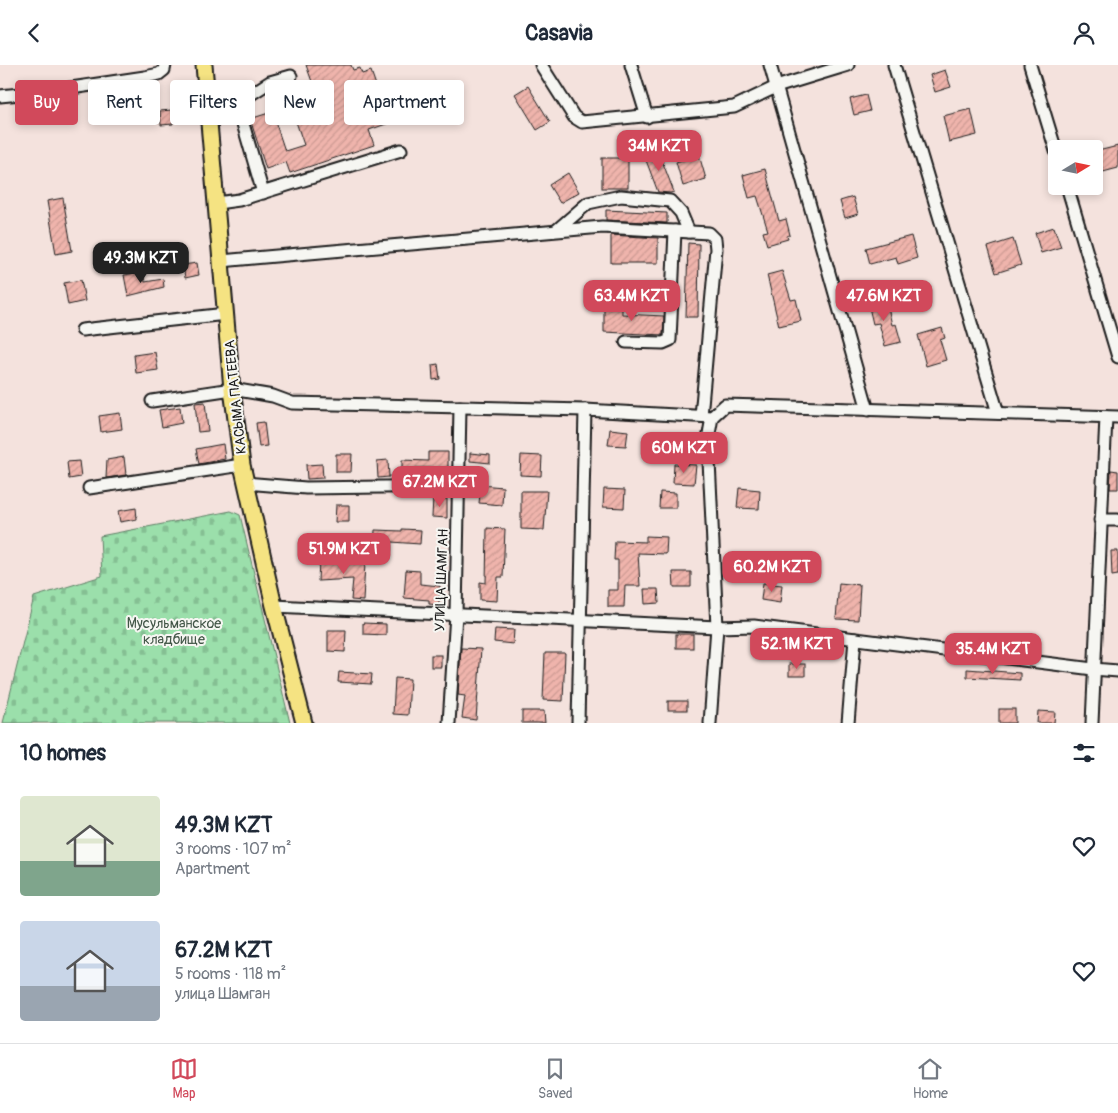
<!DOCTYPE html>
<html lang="en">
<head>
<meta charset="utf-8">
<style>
	:root { --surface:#fff; --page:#f2f2f3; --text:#1f2937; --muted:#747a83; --line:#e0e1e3; --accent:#d1495b }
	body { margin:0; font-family:Pangolin,sans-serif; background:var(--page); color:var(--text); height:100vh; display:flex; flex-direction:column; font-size:19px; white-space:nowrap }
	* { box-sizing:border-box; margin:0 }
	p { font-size:16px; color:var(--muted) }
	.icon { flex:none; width:28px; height:28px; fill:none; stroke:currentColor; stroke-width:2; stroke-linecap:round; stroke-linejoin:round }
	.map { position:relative; height:658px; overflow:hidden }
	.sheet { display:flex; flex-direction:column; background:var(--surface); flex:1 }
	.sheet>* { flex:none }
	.banner { position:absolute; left:15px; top:15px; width:500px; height:45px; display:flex; gap:10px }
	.needle { width:32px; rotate:80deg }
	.buttons { position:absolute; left:1048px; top:75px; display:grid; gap:10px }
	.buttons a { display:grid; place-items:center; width:55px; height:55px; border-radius:5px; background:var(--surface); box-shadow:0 2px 8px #0003; font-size:25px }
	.price { position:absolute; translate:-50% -42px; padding:0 11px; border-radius:10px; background:var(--accent); color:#fff; font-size:16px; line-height:32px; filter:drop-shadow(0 1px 2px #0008) }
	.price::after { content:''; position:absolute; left:50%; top:30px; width:15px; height:11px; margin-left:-8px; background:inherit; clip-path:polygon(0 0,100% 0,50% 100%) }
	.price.current { background:#222; color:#fff }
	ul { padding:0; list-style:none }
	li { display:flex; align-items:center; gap:15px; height:125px; padding:0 20px }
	li span { display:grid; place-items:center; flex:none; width:140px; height:100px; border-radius:5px; color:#555 }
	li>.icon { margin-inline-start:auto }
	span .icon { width:60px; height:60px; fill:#fffc; stroke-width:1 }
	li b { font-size:21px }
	h2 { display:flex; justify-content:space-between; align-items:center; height:60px; padding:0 20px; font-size:21px }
	.pill { padding:0 18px; border-radius:5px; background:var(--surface); box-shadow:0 2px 8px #0003; font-size:18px; line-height:45px }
	.pill.current { background:var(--accent); color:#fff }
	header { display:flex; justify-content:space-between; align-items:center; height:65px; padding:0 20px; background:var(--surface); font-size:22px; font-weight:700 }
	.tabs { display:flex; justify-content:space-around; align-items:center; height:70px; border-top:1px solid var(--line); background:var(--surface); font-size:14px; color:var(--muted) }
	.tabs a { display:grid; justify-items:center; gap:2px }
	.tabs .current { color:var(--accent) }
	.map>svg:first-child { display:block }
</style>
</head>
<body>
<header><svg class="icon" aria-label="back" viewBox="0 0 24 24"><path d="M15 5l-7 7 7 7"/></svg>Casavia<svg class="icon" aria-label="person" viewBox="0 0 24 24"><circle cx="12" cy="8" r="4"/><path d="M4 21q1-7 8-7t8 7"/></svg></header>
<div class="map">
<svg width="1118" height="658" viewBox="0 0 1118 658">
	<defs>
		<pattern id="cemetery-stones" width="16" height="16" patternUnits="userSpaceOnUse" patternTransform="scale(1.25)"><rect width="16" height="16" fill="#9bdfab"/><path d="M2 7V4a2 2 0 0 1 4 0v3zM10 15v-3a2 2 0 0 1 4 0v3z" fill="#85bf93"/></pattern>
		<pattern id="building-hatch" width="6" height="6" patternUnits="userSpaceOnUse" patternTransform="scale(1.25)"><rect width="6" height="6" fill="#efb4ac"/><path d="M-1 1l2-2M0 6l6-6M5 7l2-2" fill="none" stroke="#cc9a93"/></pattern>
	</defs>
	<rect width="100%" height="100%" fill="#f4e2dd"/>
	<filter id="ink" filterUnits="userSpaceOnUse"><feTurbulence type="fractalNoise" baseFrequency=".02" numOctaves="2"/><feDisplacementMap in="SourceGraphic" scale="10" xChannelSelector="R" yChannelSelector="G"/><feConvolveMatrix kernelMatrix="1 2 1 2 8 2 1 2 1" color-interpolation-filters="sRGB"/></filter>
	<g filter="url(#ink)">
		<polygon fill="url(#cemetery-stones)" stroke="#5c7e64" points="231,446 240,450 290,658 3,658 34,532 102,511 100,471"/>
		<g fill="url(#building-hatch)" stroke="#1c1c1c">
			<polygon points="306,0 351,0 353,5 360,3 362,9 371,6 389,58 369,65 374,80 290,108 286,97 266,104 250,54 272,47 285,86 304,80 292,45 319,36"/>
			<polygon points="945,5 951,22 935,27 930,10"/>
			<polygon points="528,21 550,57 537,65 515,29"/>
			<polygon points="866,30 870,46 854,50 850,34"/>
			<polygon points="971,44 977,70 949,77 943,51"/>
			<polygon points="172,45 173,59 161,60 160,46"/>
			<polygon points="673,68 678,84 670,86 666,70"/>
			<polygon points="1118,81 1118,103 1103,107 1098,86"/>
			<polygon points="658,85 674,127 670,128 658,127 644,90"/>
			<polygon points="699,90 706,114 683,121 676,97"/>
			<rect x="602" y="93" width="26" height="30"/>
			<polygon points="765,104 779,156 786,154 790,170 787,171 788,174 767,180 763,167 768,166 757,131 749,133 743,110"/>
			<polygon points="568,108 579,127 560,138 549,120"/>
			<polygon points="853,132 858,149 845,153 840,136"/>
			<polygon points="63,133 72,186 56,189 47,136"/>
			<polygon points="606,145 667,148 667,158 606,155"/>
			<polygon points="1054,162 1061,182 1041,188 1035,168"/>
			<polygon points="611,170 658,173 658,198 611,198"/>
			<polygon points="911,171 917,193 898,199 896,192 870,199 866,183"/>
			<polygon points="1013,174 1021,200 996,208 988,182"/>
			<polygon points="688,178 699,179 698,252 686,252"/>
			<polygon points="197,198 199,210 185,213 183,200"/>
			<polygon points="782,206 791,235 796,234 801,256 779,261 767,210"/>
			<polygon points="143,207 145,217 163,214 164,222 128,231 124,210"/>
			<polygon points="81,215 85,236 68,240 64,218"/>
			<polygon points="886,234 892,260 896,259 901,277 885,281 879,258 873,259 868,238"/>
			<polygon points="604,241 622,241 622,249 664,251 663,270 604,267"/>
			<polygon points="942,263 945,273 940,275 946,295 926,301 918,270"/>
			<polygon points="155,287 158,305 136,308 134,290"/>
			<polygon points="438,299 440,314 433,315 432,300"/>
			<polygon points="205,337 208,366 198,367 195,338"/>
			<polygon points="180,342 182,358 162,362 159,345"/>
			<polygon points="120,348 122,364 101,367 99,351"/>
			<polygon points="264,357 267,381 259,382 256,358"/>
			<polygon points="610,364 628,366 626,381 608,380"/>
			<polygon points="223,379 225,394 199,399 196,384"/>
			<polygon points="428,387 448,387 448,403 416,403 416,411 402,411 402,395 428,396"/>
			<polygon points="470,388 490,390 490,398 470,396"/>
			<polygon points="336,389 352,389 351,407 336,407"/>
			<polygon points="521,390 542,391 541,411 520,410"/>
			<polygon points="124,392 126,410 106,413 107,395"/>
			<polygon points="388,395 389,412 378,413 377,396"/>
			<polygon points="79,396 81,412 69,414 67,397"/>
			<polygon points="322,399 323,413 307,414 306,400"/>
			<polygon points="674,399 696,400 694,419 673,418"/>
			<polygon points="1111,405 1118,406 1118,424 1110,424"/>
			<polygon points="481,420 503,422 502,440 479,438"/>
			<polygon points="739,423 760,425 759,444 737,443"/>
			<polygon points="604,424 625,425 624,443 603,442"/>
			<polygon points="521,426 547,426 544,465 521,464"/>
			<polygon points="660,427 676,428 676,443 659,443"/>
			<polygon points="433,433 447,434 447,453 432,452"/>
			<polygon points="336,440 349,440 349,457 335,457"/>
			<polygon points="136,443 137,454 120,457 118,446"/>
			<polygon points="487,463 505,464 503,512 498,512 497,536 480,535 480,517 486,518"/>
			<polygon points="402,464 421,465 420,479 391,477 391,486 374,485 375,465 402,466"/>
			<polygon points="646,471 667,472 666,489 638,488 640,521 625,521 624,542 608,542 608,525 618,525 618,495 614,495 615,476 646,477"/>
			<polygon points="1111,486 1118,486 1118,510 1112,511"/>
			<polygon points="319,495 365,498 363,536 351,535 353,514 318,516"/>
			<polygon points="406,505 420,506 420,519 440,521 439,540 429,539 429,535 404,533"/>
			<polygon points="673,507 691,507 691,522 674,522"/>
			<polygon points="763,518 782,520 780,538 761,535"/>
			<polygon points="839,518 860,520 858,555 836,554"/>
			<polygon points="644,524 658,524 659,538 645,539"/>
			<polygon points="363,558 386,559 386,570 363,569"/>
			<polygon points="495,564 514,565 513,579 494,577"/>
			<polygon points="328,565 346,565 345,587 328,586"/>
			<rect x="676" y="569" width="17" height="14"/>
			<polygon points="770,571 782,572 779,591 767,588"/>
			<polygon points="461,583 481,584 476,655 462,653 465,631 458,630"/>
			<polygon points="545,588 565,588 563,636 543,635"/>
			<rect x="431" y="590" width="10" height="12"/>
			<rect x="789" y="599" width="16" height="12"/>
			<polygon points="967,604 1020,608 1020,615 967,612"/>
			<polygon points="339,607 372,609 371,619 338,617"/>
			<polygon points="395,613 410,614 408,650 393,649"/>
			<rect x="668" y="636" width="19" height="9"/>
			<rect x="999" y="644" width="16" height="14"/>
			<polygon points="522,646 544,646 545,658 522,658"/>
			<polygon points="1038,646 1055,647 1054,658 1037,658"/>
		</g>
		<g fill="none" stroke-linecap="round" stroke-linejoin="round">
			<g stroke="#1c1c1c" stroke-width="15">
				<g id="minor">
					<polyline points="541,0 574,52 582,57 734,42 776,22 848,0"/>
					<polyline points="631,0 647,52"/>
					<polyline points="770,0 868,345"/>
					<polyline points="894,0 998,348"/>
					<polyline points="1030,0 1056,86"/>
					<polyline points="0,31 51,26 145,12 159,9 164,5 165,0"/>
					<polyline points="1067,121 1118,292"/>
					<polyline points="263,128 237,38 270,17 291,11"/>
					<polyline points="217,138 239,135 401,85"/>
					<polyline points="557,165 588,138 621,131 670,136 681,148 689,167"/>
					<polyline points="221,196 602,162 709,168 715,174 716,184 701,351"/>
					<polyline points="82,265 226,249"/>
					<polyline points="626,277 663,278 670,275 675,166"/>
					<polyline points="152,336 232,324 273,331 292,338 585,345 712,352 725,340 1118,352"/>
					<polyline points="246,418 306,423 458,421"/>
					<polyline points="89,423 242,400"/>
					<polyline points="1100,455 1118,455"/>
					<polyline points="274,541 717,562 754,561 1093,604 1118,606"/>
					<polyline points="449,658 456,549 460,342"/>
					<polyline points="578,658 585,345"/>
					<polyline points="710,658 717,562 708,375 712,352"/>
					<polyline points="848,658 855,574"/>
					<polyline points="1092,658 1106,352"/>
				</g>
			</g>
			<g stroke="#1c1c1c" stroke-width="19">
				<polyline id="major" points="204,0 232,324 242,400 274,541 304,658"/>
			</g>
			<use href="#minor" stroke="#f6f6f2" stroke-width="11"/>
			<use href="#major" stroke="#f5e382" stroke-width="15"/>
		</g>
	</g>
	<g text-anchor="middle" stroke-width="4" stroke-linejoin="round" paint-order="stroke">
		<g font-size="14" fill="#1c1c1c" stroke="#f6f6f2">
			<text transform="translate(235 332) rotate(-96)" y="5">КАСЫМА ПАТЕЕВА</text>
			<text transform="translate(441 515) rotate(-88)" y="5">УЛИЦА ШАМГАН</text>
		</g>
		<g font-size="14" fill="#425647" stroke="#f6f6f2">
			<text x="174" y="563">Мусульманское<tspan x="174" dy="16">кладбище</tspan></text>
		</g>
	</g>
</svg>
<div class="buttons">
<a><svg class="needle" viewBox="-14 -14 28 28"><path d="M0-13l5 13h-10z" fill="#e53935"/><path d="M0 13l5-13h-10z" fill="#747a83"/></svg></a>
</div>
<b class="price" style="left:659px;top:107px">34M KZT</b>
<b class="price current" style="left:141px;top:219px">49.3M KZT</b>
<b class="price" style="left:632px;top:257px">63.4M KZT</b>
<b class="price" style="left:884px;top:257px">47.6M KZT</b>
<b class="price" style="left:684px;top:409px">60M KZT</b>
<b class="price" style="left:440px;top:443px">67.2M KZT</b>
<b class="price" style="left:344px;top:510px">51.9M KZT</b>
<b class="price" style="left:772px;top:528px">60.2M KZT</b>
<b class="price" style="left:797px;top:605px">52.1M KZT</b>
<b class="price" style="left:993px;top:610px">35.4M KZT</b>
<div class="banner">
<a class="pill current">Buy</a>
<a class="pill">Rent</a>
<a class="pill">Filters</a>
<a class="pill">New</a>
<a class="pill">Apartment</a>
</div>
</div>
<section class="sheet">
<h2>10 homes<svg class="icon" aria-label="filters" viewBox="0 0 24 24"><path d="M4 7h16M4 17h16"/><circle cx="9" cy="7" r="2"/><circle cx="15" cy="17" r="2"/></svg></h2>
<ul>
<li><span style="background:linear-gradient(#dfe7d0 65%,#7fa58c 0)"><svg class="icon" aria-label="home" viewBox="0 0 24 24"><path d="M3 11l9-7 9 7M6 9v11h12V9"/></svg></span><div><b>49.3M KZT</b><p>3 rooms · 107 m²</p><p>Apartment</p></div><svg class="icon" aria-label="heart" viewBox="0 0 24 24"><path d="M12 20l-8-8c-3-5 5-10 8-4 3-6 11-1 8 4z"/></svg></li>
<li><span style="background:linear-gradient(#c9d6e8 65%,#9aa5b1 0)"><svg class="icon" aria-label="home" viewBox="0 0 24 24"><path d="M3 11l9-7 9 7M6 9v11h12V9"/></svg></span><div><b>67.2M KZT</b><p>5 rooms · 118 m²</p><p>улица Шамган</p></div><svg class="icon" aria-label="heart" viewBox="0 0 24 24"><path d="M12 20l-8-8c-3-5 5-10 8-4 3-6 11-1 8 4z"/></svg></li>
</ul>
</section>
<nav class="tabs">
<a class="current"><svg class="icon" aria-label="map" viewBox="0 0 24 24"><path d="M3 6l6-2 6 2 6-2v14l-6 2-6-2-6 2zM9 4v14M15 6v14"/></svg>Map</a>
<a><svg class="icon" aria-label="saved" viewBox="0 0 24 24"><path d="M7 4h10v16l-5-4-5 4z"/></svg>Saved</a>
<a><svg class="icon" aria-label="home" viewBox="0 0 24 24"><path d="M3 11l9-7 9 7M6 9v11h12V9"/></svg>Home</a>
</nav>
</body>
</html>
